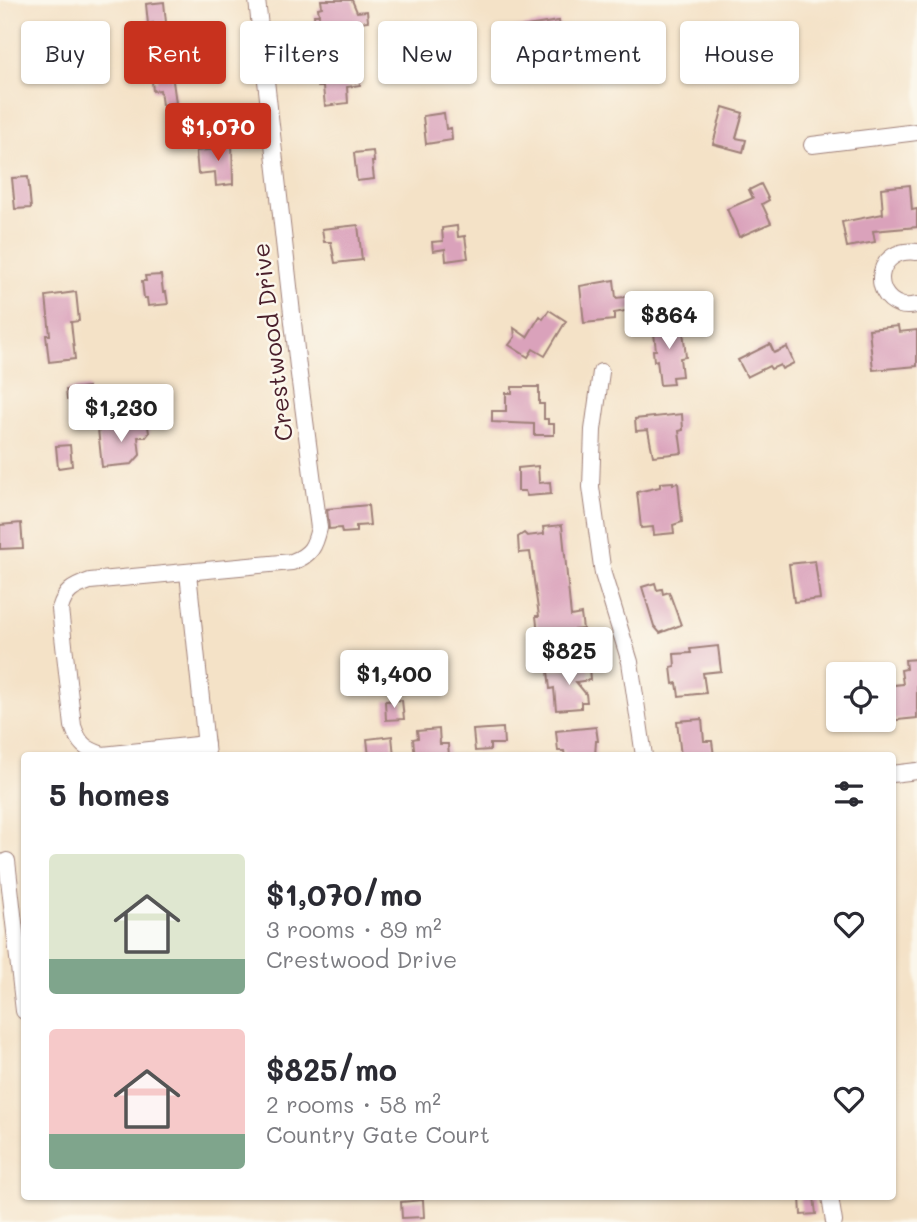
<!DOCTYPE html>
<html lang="en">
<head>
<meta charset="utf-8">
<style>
	:root { --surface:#fff; --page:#f2f2f3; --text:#2b2b33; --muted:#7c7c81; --accent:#c8321e }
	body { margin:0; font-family:Mali,sans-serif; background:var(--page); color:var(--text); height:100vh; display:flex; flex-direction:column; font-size:26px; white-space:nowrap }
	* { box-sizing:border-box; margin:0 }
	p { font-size:23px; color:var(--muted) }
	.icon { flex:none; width:38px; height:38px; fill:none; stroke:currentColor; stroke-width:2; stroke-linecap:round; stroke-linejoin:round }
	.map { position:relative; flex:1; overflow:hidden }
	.details { position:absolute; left:21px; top:752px; width:875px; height:448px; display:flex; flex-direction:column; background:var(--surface); border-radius:7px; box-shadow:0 2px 5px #0004 }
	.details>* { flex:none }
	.banner { position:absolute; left:21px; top:21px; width:875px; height:63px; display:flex; gap:14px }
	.fabs { position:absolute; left:826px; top:662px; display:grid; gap:14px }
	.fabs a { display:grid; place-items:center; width:70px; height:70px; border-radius:7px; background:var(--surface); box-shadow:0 2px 5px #0004; font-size:35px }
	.price { position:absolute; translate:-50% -60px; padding:0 16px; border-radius:7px; background:#fff; color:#222; font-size:23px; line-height:46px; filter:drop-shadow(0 2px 4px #0008) }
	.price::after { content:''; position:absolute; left:50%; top:42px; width:21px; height:16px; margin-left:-10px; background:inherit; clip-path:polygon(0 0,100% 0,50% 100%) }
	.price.current { background:var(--accent); color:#fff }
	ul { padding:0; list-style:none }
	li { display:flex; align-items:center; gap:21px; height:175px; padding:0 28px }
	li span { display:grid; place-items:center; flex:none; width:196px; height:140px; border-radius:7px; color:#555 }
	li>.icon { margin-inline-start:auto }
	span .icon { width:84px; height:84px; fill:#fffc; stroke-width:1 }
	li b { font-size:30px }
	h2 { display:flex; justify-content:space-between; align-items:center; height:84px; padding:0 28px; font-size:30px }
	.tag { padding:0 24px; border-radius:7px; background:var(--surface); box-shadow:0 2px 5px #0004; font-size:24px; line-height:63px }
	.tag.current { background:var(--accent); color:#fff }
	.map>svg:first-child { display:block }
</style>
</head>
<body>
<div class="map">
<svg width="917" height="1222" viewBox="0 0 917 1222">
	<rect width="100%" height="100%" fill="#fbf7ec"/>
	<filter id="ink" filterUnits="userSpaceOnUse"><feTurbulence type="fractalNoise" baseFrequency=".0143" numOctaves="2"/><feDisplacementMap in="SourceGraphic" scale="14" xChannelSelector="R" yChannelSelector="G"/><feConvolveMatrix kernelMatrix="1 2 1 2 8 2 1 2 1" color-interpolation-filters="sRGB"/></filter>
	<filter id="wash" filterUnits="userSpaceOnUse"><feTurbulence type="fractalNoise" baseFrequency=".00686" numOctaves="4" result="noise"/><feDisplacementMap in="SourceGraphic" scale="28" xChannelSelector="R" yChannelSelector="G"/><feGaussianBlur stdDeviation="1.57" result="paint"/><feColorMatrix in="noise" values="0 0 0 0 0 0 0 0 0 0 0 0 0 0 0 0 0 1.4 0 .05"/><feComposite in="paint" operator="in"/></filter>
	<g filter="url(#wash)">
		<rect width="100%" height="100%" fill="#f4e2c7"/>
		<g id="blocks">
			<g fill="#daa2bb">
				<polygon points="321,0 352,0 357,12 367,11 368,21 315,28 314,15 319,15 318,8 322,7"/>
				<polygon points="164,2 167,33 154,34 153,23 148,24 146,4"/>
				<polygon points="559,21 562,42 557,42 559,53 526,56 525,48 510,50 507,29"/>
				<polygon points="358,68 360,85 347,87 348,103 325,106 323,87 318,87 316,73"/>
				<polygon points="172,74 176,103 162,105 160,90 153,91 152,81 157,81 157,75"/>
				<polygon points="723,107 743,113 736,138 746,140 743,152 713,144"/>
				<polygon points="444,113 446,129 451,128 452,140 426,144 423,116"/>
				<polygon points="232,139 233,184 216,186 215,172 198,174 196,151 219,149 219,140"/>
				<polygon points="373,151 374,162 372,162 374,179 357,181 354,153"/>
				<polygon points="28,177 31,208 15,209 12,178"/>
				<polygon points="761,184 769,200 762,204 771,223 739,237 727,209 753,198 749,190"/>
				<polygon points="910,185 912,210 917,209 917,227 873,231 875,242 847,247 842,222 883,214 881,188"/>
				<polygon points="358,225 362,260 335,263 331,242 324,242 322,229"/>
				<polygon points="457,226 458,237 465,236 468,258 446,261 445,249 433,251 432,242 443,241 442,228"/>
				<polygon points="161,275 163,292 166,292 168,304 148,306 147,298 144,298 142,281 146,281 145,276"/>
				<polygon points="614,280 616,298 635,296 636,309 614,313 614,320 584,323 580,286"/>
				<polygon points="76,292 79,321 71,322 75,359 49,362 46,335 50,335 46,296"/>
				<polygon points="549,310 566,321 545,356 533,349 528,357 509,345 515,337 514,328 527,337 540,316 543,319"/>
				<polygon points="682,322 686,357 680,358 682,376 672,377 673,384 660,385 657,360 654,361 653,350 656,350 653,325"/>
				<polygon points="898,326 899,332 917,330 917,366 873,370 869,329"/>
				<polygon points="770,344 774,353 787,347 794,363 782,369 780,365 771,369 769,366 747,377 738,360"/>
				<polygon points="88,387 89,398 67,400 66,390"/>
				<polygon points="512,387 539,387 539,404 544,404 544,419 548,419 548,424 554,424 554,435 534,435 534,424 492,422 492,411 506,411 506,393 512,393"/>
				<polygon points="682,414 683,430 679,431 682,453 653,456 648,430 636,431 635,419"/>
				<polygon points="145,424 148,426 149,433 146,437 138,437 140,455 132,464 102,467 98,429"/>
				<polygon points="70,445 72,466 58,468 56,446"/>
				<polygon points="538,466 539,483 550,482 551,494 527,496 525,491 518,491 518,468"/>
				<polygon points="673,482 673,484 678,483 682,522 673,525 674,533 654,535 653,527 641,528 637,492 660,487 660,483"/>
				<polygon points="368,505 370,525 356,526 356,532 342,533 341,528 329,529 327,509"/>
				<polygon points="21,523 23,548 0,549 0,525"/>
				<polygon points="562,525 571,616 581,614 583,629 538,634 536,616 539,616 530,552 519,553 518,537 524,533 527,536 544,534 543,527"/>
				<polygon points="815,561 820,599 794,602 789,564"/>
				<polygon points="655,583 657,590 662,589 663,594 669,592 681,625 660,633 654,626 642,587"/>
				<polygon points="718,646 721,671 703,673 706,693 679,696 677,683 673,684 671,667 675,666 674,654 691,653 690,649"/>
				<polygon points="917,659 917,718 888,721 884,686 903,684 901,670 906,669 905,660"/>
				<polygon points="589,667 590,680 576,682 586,694 587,702 581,702 581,708 556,710 554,688 550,689 548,671"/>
				<polygon points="402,700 404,719 386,720 385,701"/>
				<polygon points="702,719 704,741 712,741 714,756 681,756 677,721"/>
				<polygon points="596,727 598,741 596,741 595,756 565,756 564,751 558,751 556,731"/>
				<polygon points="503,728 504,744 490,744 490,750 475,751 473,730"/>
				<polygon points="439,729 440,744 448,744 449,756 415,756 413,739 418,738 417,731"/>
				<polygon points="392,736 394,756 369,756 367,739"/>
				<polygon points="800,1197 814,1197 816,1214 801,1215"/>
				<polygon points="423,1200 424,1217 402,1218 401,1202"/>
			</g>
		</g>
	</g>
	<g filter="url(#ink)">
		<use href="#blocks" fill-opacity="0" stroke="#9f8079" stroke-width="2"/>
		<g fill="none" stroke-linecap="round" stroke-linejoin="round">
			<g stroke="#9f8079" stroke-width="18">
				<g id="minor">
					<polyline points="812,145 917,132"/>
					<path d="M 917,252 C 877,246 869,294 900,305 C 905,307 912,306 917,305"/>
					<polyline points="601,372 593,430 591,487 603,574 630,662 644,756"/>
					<polyline points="188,573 207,756"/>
					<path d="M 206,744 L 103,755 C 85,749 79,744 73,726 L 60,609 C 65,591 73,587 90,581 L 292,562 C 311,555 315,546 319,528 L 298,367 L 257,0"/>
					<polyline points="892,774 917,771"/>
					<polyline points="7,861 24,1011"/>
					<polyline points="830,1197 834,1222"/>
				</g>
			</g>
			<use href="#minor" stroke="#fff" stroke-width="16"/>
		</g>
	</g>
	<g text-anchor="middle" stroke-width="5" stroke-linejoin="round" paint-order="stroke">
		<g font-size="24" fill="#4a1f2b" stroke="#fbf7ec">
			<text transform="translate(273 342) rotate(-97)" y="8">Crestwood Drive</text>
		</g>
	</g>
</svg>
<div class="fabs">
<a><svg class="icon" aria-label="locate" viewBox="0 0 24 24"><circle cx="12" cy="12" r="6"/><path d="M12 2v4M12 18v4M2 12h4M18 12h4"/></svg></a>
</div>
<b class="price current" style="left:218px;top:163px">$1,070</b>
<b class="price" style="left:669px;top:351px">$864</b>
<b class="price" style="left:121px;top:444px">$1,230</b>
<b class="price" style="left:569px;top:687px">$825</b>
<b class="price" style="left:394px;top:710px">$1,400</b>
<div class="banner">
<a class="tag">Buy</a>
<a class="tag current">Rent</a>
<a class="tag">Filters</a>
<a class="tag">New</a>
<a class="tag">Apartment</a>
<a class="tag">House</a>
</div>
<section class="details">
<h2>5 homes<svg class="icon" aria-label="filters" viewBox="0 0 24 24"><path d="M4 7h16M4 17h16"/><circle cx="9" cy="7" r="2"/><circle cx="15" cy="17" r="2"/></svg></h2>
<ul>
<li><span style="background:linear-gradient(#dfe7d0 75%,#7fa58c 0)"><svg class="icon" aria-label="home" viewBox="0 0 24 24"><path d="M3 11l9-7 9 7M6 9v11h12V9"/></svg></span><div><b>$1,070/mo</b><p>3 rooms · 89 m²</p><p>Crestwood Drive</p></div><svg class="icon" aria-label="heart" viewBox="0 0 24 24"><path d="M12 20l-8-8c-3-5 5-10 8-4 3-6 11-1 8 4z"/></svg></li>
<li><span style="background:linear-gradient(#f6c9c9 75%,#7fa58c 0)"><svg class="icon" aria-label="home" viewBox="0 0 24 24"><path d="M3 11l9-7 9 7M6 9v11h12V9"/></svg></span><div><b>$825/mo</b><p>2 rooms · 58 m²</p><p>Country Gate Court</p></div><svg class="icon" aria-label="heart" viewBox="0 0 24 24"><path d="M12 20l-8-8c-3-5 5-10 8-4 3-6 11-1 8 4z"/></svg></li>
</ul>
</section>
</div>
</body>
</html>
